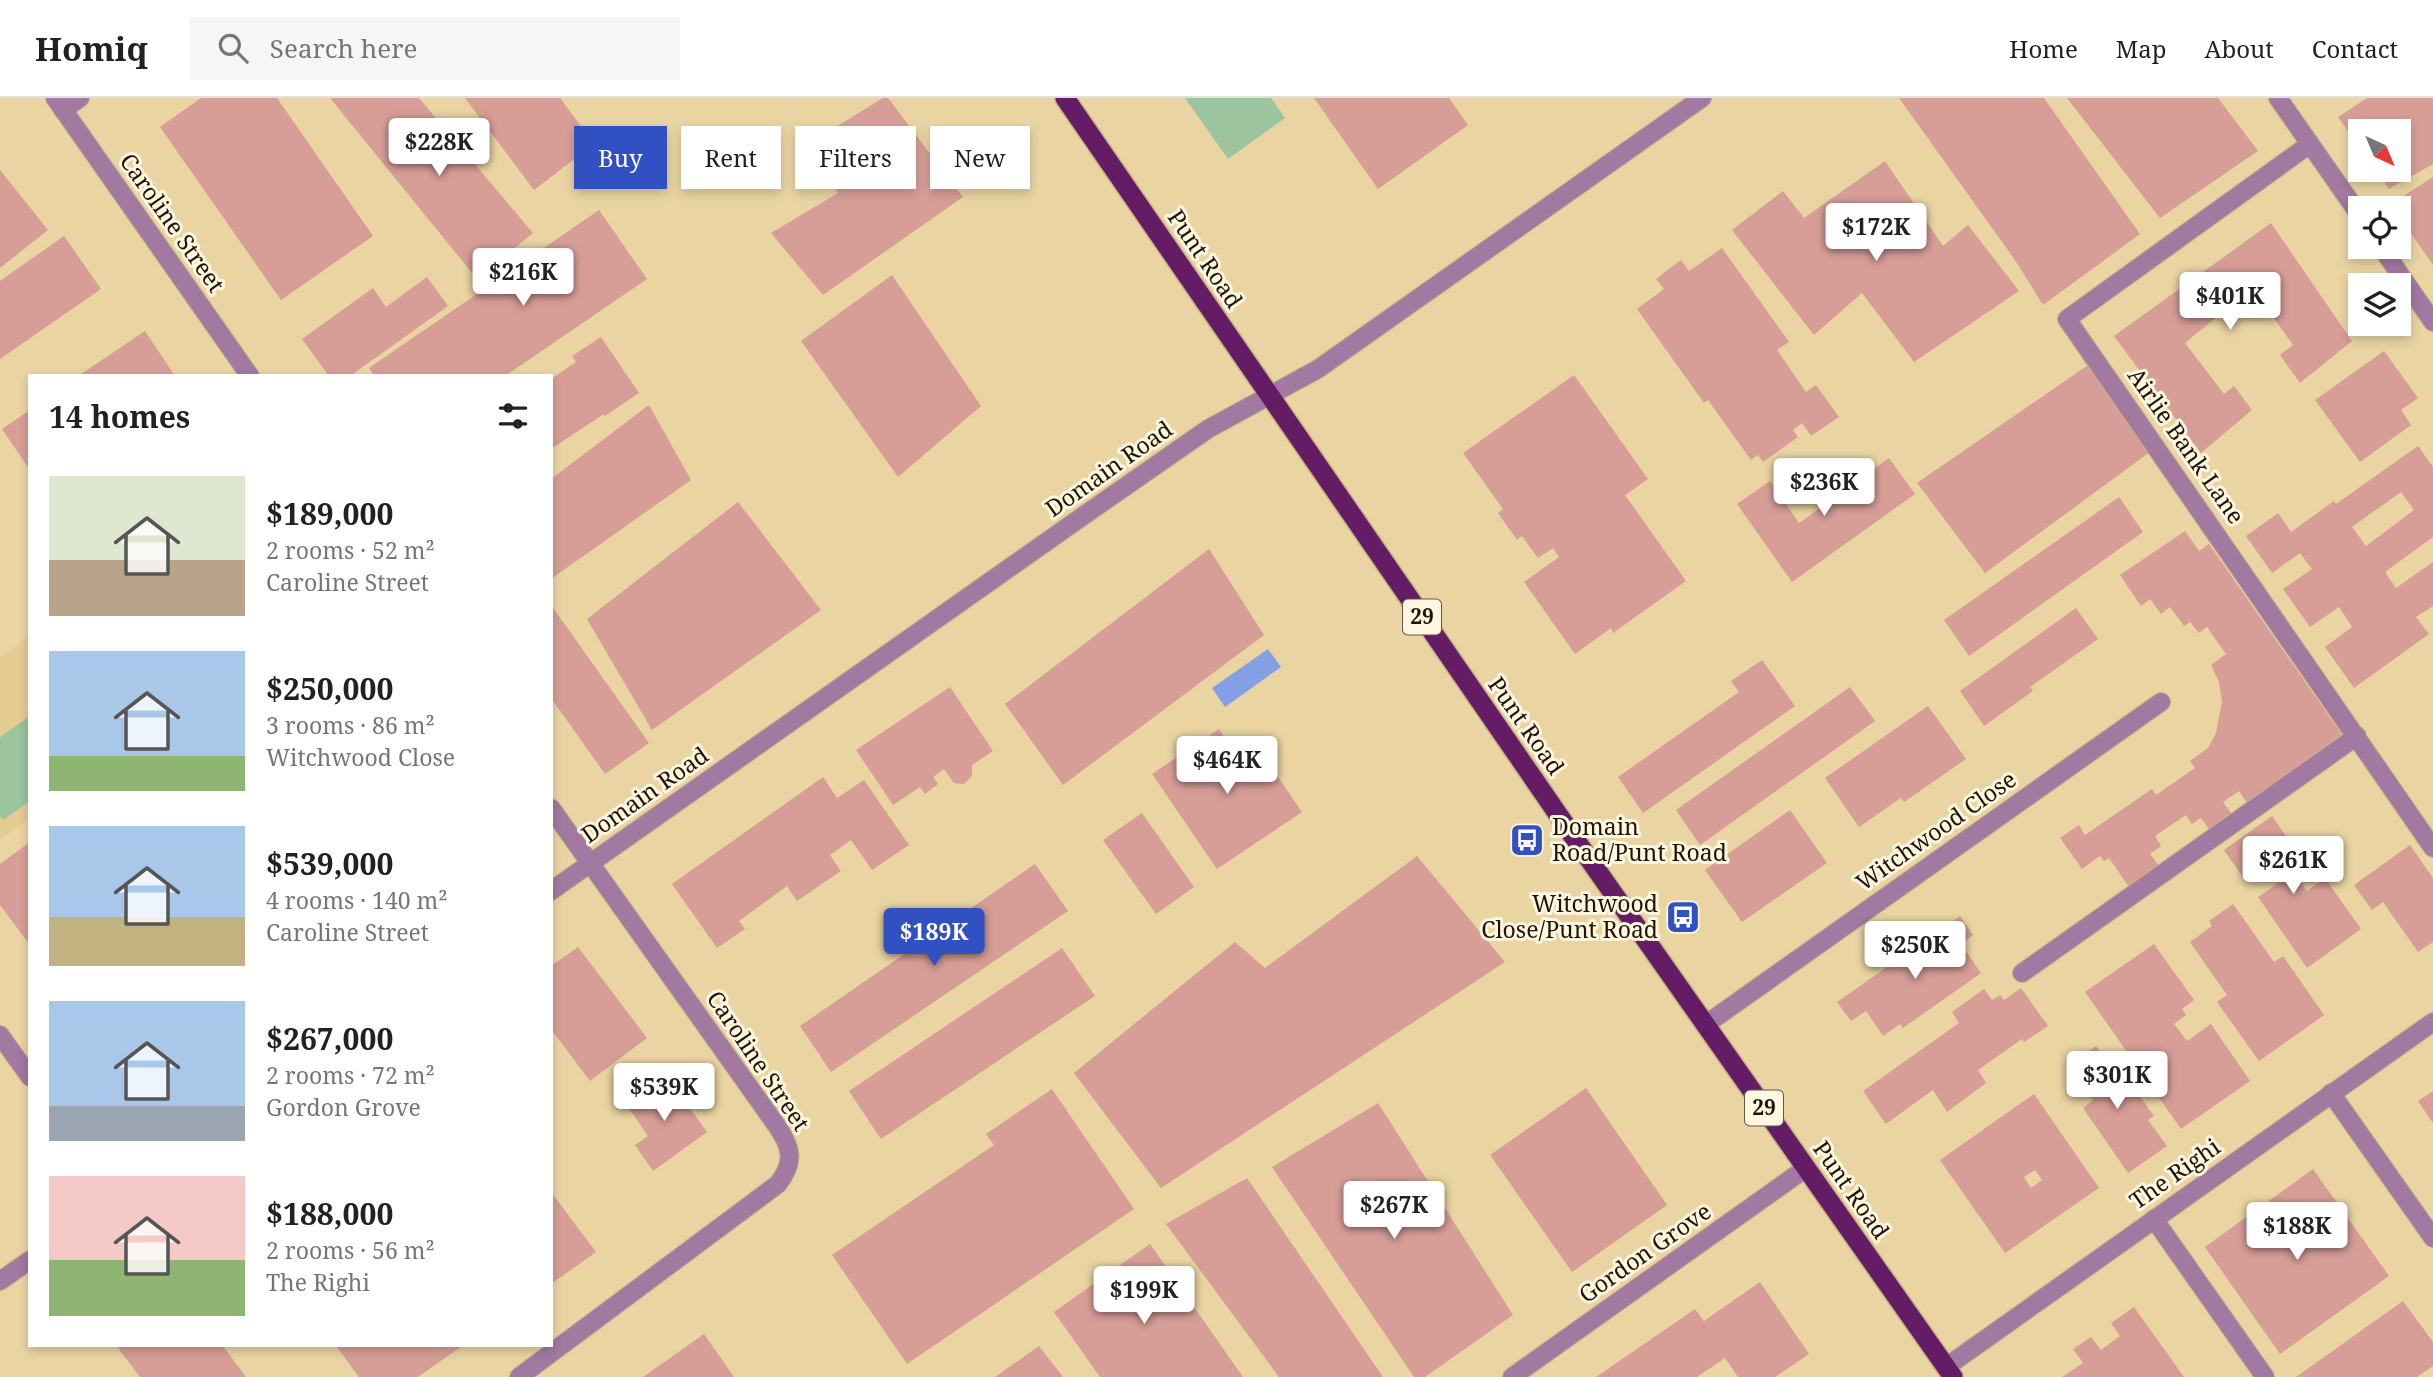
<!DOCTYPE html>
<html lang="en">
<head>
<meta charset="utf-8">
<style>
	:root { --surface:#fff; --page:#f6f6f6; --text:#202124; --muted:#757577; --line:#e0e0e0; --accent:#3150c1 }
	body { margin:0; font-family:"Noto Serif",serif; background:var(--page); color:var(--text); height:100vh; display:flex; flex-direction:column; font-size:26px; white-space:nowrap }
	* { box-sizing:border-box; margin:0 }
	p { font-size:23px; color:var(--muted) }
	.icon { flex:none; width:38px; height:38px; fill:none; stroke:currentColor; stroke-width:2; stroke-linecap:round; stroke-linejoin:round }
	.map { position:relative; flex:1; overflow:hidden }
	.panel { position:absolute; left:28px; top:276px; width:525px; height:973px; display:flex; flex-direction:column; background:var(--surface); border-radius:0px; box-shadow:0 4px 10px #0003 }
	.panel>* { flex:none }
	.banner { position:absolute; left:574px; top:28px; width:665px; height:63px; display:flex; gap:14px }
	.needle { width:46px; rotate:136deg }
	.fabs { position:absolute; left:2348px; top:21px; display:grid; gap:14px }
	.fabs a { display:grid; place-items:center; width:63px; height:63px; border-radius:0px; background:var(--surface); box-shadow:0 4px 10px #0003; font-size:35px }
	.price { position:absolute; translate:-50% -60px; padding:0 16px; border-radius:7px; background:#fff; color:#222; font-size:23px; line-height:46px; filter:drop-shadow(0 2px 4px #0008) }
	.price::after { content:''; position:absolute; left:50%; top:42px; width:21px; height:16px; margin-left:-10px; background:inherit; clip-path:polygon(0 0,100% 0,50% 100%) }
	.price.active { background:var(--accent); color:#fff }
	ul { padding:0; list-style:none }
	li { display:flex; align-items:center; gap:21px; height:175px; padding:0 21px }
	li span { display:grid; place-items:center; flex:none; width:196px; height:140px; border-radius:0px; color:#555 }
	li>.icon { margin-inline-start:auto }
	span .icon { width:84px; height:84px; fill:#fffc; stroke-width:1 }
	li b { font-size:30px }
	h2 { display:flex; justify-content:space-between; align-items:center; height:84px; padding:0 21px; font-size:30px }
	.tag { padding:0 24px; border-radius:0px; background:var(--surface); box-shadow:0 4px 10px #0003; font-size:24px; line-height:63px }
	.tag.active { background:var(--accent); color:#fff }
	header { display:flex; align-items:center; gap:42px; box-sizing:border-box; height:98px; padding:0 35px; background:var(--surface); border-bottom:2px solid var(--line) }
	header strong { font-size:33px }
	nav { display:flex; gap:38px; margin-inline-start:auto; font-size:24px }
	.search { width:490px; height:63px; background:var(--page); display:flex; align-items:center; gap:18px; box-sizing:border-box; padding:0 24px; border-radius:0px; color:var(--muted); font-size:26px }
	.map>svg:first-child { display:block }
</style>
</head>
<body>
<header>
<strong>Homiq</strong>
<div class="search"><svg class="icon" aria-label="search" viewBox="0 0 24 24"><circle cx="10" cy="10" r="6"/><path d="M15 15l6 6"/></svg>Search here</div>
<nav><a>Home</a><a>Map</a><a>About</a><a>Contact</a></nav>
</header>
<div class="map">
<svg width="2433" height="1279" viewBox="0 0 2433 1279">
	<rect width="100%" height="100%" fill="#e9d4a2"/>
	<polygon fill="#e5cc93" points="30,538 30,721 0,741 0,559"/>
	<g fill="#9bc49f">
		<polygon points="1185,0 1271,0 1285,20 1228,61"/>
		<polygon points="30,618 30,703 3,722 0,718 0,639"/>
	</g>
	<polygon fill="#859fe4" points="1268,551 1281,569 1225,609 1212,590"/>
	<g fill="#d79e97" fill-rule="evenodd">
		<polygon points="201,0 277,0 373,138 281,202 160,29"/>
		<polygon points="330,0 419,0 533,135 477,181"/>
		<polygon points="465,0 560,0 594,46 534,92"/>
		<polygon points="883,0 888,0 963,99 823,197 771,135 838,95 805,48"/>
		<polygon points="1314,0 1449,0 1468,27 1378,91"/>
		<polygon points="1899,0 2044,0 2140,136 2043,207 2015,162"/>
		<polygon points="2067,0 2218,0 2258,53 2160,120"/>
		<polygon points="2367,0 2433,0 2433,66 2389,91 2376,72 2399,72 2399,33 2361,33 2361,51 2338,19"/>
		<polygon points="1885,63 1943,148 1968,127 2019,193 1914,264 1862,195 1814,237 1732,132 1783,93 1804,120"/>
		<polygon points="0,72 48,132 0,170"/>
		<polygon points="2433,79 2433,167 2399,118 2399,110 2394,110 2391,106"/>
		<polygon points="599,112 647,181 505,278 374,278 369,270"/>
		<polygon points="2271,125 2352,243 2300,285 2280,257 2293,247 2252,190 2185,245 2224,296 2234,288 2252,312 2201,355 2114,238"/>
		<polygon points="64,138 101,191 0,261 0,183"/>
		<polygon points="1722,150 1789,244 1777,252 1806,294 1816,287 1839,319 1811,338 1802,325 1793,332 1798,339 1763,364 1758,357 1751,362 1708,302 1704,305 1637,211 1664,191 1656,181 1681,162 1689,173"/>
		<polygon points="892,177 981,308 898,379 801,243"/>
		<polygon points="427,179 448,208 350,278 329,278 302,241 373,190 386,209"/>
		<polygon points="145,233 175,278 78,278"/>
		<polygon points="601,239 639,295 605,318 604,316 551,351 551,281 576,264 572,258"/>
		<polygon points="2384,253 2418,300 2401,312 2411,327 2360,364 2315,302"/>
		<polygon points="2091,265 2154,351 1985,475 1917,385"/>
		<polygon points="1574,277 1648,381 1625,397 1686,483 1613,535 1611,530 1575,556 1524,484 1559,459 1553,450 1538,460 1522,438 1517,442 1498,415 1503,411 1463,355"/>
		<polygon points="649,307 691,382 551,481 551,381"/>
		<polygon points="30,312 30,372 2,331"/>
		<path d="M 2418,348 L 2433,369 L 2433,439 L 2385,474 L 2396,490 L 2433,464 L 2433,508 L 2416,519 L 2429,536 L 2354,590 L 2325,549 L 2352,529 L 2339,509 L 2310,529 L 2283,491 L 2312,471 L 2300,455 L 2272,475 L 2246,438 L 2278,415 L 2291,434 L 2334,403 L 2336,406 ZM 2401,394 L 2414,412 L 2366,448 L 2352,429 Z"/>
		<polygon points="1889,360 1915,396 1792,484 1737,406 1770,383 1799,425"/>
		<polygon points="2119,399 2143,434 1969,558 1944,522"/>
		<polygon points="738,404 821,512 652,632 587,521"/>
		<polygon points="2185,433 2199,453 2209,446 2343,638 2247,705 2239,693 2223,704 2232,716 2210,732 2201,720 2192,726 2186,717 2155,738 2161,748 2150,756 2159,768 2129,789 2109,760 2104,763 2100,758 2082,771 2060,740 2079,727 2085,737 2152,691 2156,697 2195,670 2190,663 2208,650 2216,635 2222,604 2219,584 2211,567 2226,556 2207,529 2199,535 2190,524 2184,528 2170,509 2161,516 2150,501 2141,508 2120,477"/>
		<polygon points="1209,451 1264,537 1063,687 1005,606"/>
		<polygon points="551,507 649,645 605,676 551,600"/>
		<polygon points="2076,510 2098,541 2030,589 2033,593 1984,628 1960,593"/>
		<polygon points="1762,562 1795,608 1643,715 1618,679 1739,594 1731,583"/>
		<polygon points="950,589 993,653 972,667 972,678 964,686 954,685 944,671 933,679 938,686 925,696 920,689 893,707 856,652"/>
		<polygon points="1850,589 1875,623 1700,747 1676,712"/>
		<polygon points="1928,608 1966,661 1904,704 1901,700 1859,729 1825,680"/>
		<polygon points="1219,631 1235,655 1253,642 1302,714 1217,771 1152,676"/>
		<polygon points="823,679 837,700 864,682 909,747 872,772 851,742 830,757 841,773 797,803 787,788 739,823 745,831 717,850 672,786"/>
		<polygon points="1790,712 1827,765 1742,824 1705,772"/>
		<polygon points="1142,715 1194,789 1156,816 1103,742"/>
		<polygon points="2272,718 2288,741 2276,749 2307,793 2325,780 2361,831 2307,870 2258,799 2277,786 2269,776 2262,780 2258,773 2245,782 2224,752"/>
		<polygon points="30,744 30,847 0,807 0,766"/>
		<polygon points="2410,747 2433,780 2433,844 2418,854 2383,804 2372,812 2354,787"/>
		<polygon points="1417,758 1505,864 1161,1090 1074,975 1235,844 1265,870"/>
		<polygon points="1035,766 1068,813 831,974 800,928"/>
		<polygon points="2233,806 2274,864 2283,858 2324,917 2259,963 2217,904 2227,897 2190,844 2212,828 2209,823"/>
		<polygon points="1960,818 1973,837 1961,846 1981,875 1903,930 1900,926 1883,938 1866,913 1851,923 1837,904"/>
		<polygon points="2154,846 2194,902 2182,911 2186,917 2174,926 2187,943 2211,926 2250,983 2181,1031 2085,894"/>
		<polygon points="578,849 647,940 590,983 551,931 551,868"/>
		<polygon points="1062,850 1095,898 881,1041 849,993"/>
		<polygon points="2021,890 2048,928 2024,944 2022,941 1978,972 1986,985 1947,1014 1933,992 1886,1026 1863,993 1959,925 1952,914 1984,891 1992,902 2000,897 2004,902"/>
		<polygon points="2096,948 2121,983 2126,979 2154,1018 2148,1022 2167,1048 2128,1075 2083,1010 2093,1002 2068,968"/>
		<polygon points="666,977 707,1034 653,1073 635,1047 648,1038 626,1006"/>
		<polygon points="1586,990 1667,1107 1572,1174 1490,1057"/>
		<polygon points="1052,991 1134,1111 907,1266 832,1157 994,1047 986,1036"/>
		<polygon points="2433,993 2433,1025 2418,1003"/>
		<path d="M 2034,996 L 2099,1090 L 2005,1155 L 1940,1062 ZM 2035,1072 L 2042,1082 L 2031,1090 L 2024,1079 Z"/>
		<polygon points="1378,1005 1513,1217 1425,1279 1414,1279 1272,1069"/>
		<polygon points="2313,1071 2389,1178 2280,1256 2205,1149"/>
		<polygon points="1247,1080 1383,1279 1279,1279 1166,1126"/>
		<polygon points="551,1094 596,1154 551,1186"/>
		<polygon points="1150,1146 1243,1279 1100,1279 1054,1214"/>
		<polygon points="1760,1184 1809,1256 1775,1279 1738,1279 1725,1260 1697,1279 1596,1279 1695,1211 1704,1223"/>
		<polygon points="2403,1203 2433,1244 2433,1268 2417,1279 2296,1279"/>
		<polygon points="2134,1209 2184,1279 2062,1279 2083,1265 2073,1251 2091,1239 2101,1252 2120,1238 2111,1225"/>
		<polygon points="704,1236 734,1279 643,1279"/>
		<polygon points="122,1248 223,1248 246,1279 140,1279 118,1250"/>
		<polygon points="336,1248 462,1248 418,1279 359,1279"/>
		<polygon points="1039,1248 1063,1279 995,1279"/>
	</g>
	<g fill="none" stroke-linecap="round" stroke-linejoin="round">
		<g stroke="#c4b285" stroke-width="20">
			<g id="service">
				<polyline points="2310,46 2067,221 2433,750"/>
				<polyline points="2022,875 2357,638"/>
				<polyline points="2154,1121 2265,1279"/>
			</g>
		</g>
		<g stroke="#c4b285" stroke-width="20">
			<g id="minor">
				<polyline points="55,0 250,278"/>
				<polyline points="2278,0 2361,119"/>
				<polyline points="63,12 80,0"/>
				<polyline points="2381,149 2433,224"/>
				<polyline points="1705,927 2161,604"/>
				<polyline points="0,937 30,979"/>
				<polyline points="2331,995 2433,1140"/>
				<polyline points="1946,1269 2433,924"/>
				<path d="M 519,1279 L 778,1086 C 795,1064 792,1050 777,1028 L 551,710"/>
				<polyline points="1512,1279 1806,1070"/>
			</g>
		</g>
		<g stroke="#c4b285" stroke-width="20">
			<g id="tertiary">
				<polyline points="551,793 1083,418 1208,331 1318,271 1702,0"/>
				<polyline points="0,1183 30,1162"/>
			</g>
		</g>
		<g stroke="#c4b285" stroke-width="22">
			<polyline id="trunk" points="1065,0 1575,741 1953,1279"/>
		</g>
		<use href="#service" stroke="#a279a1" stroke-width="18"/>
		<use href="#minor" stroke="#a279a1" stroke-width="18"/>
		<use href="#tertiary" stroke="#a279a1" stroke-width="18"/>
		<use href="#trunk" stroke="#641c64" stroke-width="19"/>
	</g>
	<defs>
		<g id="bus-square" transform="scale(1.75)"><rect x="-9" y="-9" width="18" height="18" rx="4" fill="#3150c1" stroke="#fff6e2"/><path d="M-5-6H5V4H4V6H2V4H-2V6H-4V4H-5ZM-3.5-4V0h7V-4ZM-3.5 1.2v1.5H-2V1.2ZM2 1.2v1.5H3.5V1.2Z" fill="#fff"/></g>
	</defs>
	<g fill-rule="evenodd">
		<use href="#bus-square" x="1527" y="742"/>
		<use href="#bus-square" x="1683" y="819"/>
	</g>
	<g text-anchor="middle" stroke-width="6" stroke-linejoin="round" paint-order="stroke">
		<g fill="#fff6e2" stroke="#615846" stroke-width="2">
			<rect x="1403" y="501.5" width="38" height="35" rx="5"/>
			<rect x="1745" y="992.5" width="38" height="35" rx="5"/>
		</g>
		<g font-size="21" font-weight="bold" fill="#1d1503">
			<text x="1422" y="526">29</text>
			<text x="1764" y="1017">29</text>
		</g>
		<g font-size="23" fill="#1d1503" stroke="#fff6e2">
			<text transform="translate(172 125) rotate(55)" y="8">Caroline Street</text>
			<text transform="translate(1205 161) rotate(56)" y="8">Punt Road</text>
			<text transform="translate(2186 348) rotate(55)" y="8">Airlie Bank Lane</text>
			<text transform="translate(1109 371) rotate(-35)" y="8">Domain Road</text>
			<text transform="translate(1526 628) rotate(55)" y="8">Punt Road</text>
			<text transform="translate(645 697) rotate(-35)" y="8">Domain Road</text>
			<text transform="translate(1936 733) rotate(-35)" y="8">Witchwood Close</text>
			<text transform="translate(758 963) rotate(56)" y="8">Caroline Street</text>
			<text transform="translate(2175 1076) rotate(-35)" y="8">The Righi</text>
			<text transform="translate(1851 1092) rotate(55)" y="8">Punt Road</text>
			<text transform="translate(1645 1155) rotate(-35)" y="8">Gordon Grove</text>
		</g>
		<g font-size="23" fill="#1d1503" stroke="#fff6e2" text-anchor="start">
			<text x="1552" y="737">Domain<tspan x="1552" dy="26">Road/Punt Road</tspan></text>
			<text x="1658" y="814" text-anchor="end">Witchwood<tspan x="1658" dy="26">Close/Punt Road</tspan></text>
		</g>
	</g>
</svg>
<div class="fabs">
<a><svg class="needle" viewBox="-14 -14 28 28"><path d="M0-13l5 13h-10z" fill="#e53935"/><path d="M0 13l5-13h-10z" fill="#757577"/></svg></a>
<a><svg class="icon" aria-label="locate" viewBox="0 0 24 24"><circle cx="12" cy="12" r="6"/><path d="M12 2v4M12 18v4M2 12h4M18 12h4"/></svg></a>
<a><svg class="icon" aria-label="layers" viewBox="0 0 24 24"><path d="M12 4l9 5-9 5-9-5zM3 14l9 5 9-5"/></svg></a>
</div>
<b class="price" style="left:439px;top:80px">$228K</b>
<b class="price" style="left:1876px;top:165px">$172K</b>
<b class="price" style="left:523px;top:210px">$216K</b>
<b class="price" style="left:2230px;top:234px">$401K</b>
<b class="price" style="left:1824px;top:420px">$236K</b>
<b class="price" style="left:1227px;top:698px">$464K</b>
<b class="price" style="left:2293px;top:798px">$261K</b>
<b class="price active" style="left:934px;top:870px">$189K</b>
<b class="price" style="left:1915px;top:883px">$250K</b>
<b class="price" style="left:2117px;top:1013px">$301K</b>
<b class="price" style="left:664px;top:1025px">$539K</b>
<b class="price" style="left:1394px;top:1143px">$267K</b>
<b class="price" style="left:2297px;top:1164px">$188K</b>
<b class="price" style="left:1144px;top:1228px">$199K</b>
<div class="banner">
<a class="tag active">Buy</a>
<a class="tag">Rent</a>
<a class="tag">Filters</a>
<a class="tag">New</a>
</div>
<section class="panel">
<h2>14 homes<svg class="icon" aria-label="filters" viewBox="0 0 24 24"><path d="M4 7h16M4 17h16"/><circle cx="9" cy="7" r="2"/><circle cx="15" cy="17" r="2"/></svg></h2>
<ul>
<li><span style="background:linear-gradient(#dfe7d0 60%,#b9a48a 0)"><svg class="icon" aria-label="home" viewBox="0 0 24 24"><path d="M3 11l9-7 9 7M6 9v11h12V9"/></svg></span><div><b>$189,000</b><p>2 rooms · 52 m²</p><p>Caroline Street</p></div></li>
<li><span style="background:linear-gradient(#a9c7e8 75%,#8fb573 0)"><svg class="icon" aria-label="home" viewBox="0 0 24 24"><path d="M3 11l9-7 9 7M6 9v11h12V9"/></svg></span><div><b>$250,000</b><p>3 rooms · 86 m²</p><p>Witchwood Close</p></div></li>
<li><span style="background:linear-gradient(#a9c7e8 65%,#c2b280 0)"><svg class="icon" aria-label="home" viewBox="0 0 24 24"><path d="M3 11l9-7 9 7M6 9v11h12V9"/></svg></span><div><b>$539,000</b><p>4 rooms · 140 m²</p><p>Caroline Street</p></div></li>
<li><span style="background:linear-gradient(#a9c7e8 75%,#9aa5b1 0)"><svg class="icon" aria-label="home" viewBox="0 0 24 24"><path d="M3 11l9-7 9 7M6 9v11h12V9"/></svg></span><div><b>$267,000</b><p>2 rooms · 72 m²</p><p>Gordon Grove</p></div></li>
<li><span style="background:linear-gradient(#f6c9c9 60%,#8fb573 0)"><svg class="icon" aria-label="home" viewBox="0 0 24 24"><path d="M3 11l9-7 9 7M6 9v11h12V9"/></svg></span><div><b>$188,000</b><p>2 rooms · 56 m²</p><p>The Righi</p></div></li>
</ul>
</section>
</div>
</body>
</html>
